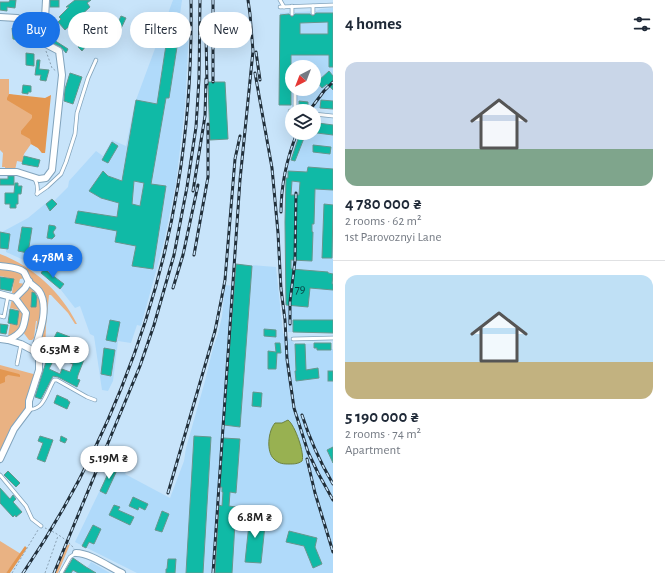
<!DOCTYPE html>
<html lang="en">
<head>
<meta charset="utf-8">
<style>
	:root { --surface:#fff; --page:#f6f6f7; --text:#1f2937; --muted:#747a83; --line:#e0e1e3; --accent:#1a73e8 }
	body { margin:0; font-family:"Alegreya Sans",sans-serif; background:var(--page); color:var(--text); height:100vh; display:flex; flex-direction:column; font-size:15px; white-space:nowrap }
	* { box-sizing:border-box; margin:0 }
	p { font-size:13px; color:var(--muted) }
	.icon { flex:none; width:22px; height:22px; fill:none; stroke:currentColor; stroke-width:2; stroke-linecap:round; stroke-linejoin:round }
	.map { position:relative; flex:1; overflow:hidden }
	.details { display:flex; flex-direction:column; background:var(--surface); width:332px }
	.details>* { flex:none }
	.top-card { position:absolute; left:12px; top:12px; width:261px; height:36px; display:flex; gap:8px }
	.needle { width:26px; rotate:222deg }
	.fabs { position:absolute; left:285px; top:60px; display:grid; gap:8px }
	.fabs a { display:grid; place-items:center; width:36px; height:36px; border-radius:50%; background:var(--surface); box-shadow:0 4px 16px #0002; font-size:20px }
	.price { position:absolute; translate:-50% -34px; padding:0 9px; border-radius:14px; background:#fff; color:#222; font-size:13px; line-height:26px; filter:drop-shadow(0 1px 2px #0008) }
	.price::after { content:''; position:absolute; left:50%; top:24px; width:12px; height:9px; margin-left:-6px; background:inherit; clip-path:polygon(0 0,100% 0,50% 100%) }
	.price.active { background:var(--accent); color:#fff }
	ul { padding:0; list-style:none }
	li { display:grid; align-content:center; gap:8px; height:212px; padding:0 12px }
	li+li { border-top:1px solid var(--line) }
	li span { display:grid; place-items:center; height:124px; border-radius:12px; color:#555 }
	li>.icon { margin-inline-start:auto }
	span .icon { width:72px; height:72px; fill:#fffc; stroke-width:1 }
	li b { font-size:17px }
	h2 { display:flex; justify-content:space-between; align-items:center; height:48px; padding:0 12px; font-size:17px }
	.pill { padding:0 14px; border-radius:18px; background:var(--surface); box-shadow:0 4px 16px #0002; font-size:14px; line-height:36px }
	.pill.active { background:var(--accent); color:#fff }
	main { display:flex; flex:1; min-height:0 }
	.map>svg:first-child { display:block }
</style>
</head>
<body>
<main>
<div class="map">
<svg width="333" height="573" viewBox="0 0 333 573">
	<rect width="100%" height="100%" fill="#c8e4fa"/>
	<g fill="#b0dafa" fill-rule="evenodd">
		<polygon points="173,0 182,0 179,21 184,22 184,28 189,28 185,107 176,183 164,242 141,326 137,325 131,343 118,341 113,381 108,391 102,390 94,336 90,334 80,306 75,308 61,290 40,271 26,261 6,252 6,249 0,248 0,232 2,232 28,218 51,199 54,201 68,187 69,181 96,151 103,156 112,140 126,146 135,102 136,100"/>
		<path d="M 333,8 L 333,109 L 314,108 L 312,110 L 308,107 L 279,105 L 280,13 L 316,11 L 321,9 ZM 292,67 L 314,67 L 314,89 L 292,89 Z"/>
		<polygon points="314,123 333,125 333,333 288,332 286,307 287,293 286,293 285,222 287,172 292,150 299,133 314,133"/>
		<polygon points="236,264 276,267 283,333 295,344 331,343 331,349 333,349 333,573 137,573 75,542 112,465 126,472 125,474 170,498 184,461 186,448 205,381 213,348 218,334 222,316 225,285 234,286"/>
		<polygon points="73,558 87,568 91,562 110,573 64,573"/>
	</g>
	<g fill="#e9b283" fill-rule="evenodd">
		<polygon points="0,79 9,79 9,94 48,103 45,153 42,153 38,148 31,144 24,154 22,162 17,161 15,170 5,169 5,167 2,167 3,153 0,150"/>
		<path d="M 0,254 C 34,267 61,292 77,324 L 75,324 L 68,313 L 51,295 L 49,295 L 46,326 L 45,352 C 43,354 39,354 37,352 L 45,306 L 31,280 L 24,271 L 0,264 Z"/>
		<polygon points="0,267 21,273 25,278 20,279 19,283 25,284 24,287 15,294 12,293 14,279 0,276"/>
		<path d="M 29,285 C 46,296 41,314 38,330 L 36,329 L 37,321 L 36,321 L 34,338 L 32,340 L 29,340 L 23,332 L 28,312 L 19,297 ZM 32,293 L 38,293 L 36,307 L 31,306 Z"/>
		<polygon points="12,299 14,300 24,313 21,329 8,337 10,324 17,325 19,310 10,308"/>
		<polygon points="0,365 37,375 25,412 0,456"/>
		<polygon points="0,541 21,554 6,573 0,573"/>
		<polygon points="70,544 58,573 55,573 66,546"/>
	</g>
	<g fill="#e39751">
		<polygon points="9,94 45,98 51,95 45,153 42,153 38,148 31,144 30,139 21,134 21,131 32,118 32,115 7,100 7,98"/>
		<polygon points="0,369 19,374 20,375 20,377 8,375 5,377 5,382 0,384"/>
		<polygon points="25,546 27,548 25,551 10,573 6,573"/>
	</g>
	<path fill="#98b151" stroke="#6c8140" d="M 288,420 C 295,425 305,454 302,461 C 298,464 294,464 289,464 C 284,464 279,464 274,459 C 266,452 268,431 275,423 L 282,423 Z"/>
	<g fill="#10baa6" stroke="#67968d" fill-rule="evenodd">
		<polygon points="10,0 16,0 15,8 7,7 7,11 0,10 0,2 9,2"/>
		<rect x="50" y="0" width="9" height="7"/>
		<polygon points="75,0 91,0 87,3 90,7 65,30 58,22 61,19 59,17 69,7 66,7"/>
		<path d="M 316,13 L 333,13 L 333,67 L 329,67 L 329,55 L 291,55 L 291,105 L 279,105 L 280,15 L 289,14 L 292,17 L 295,14 L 310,14 L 313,16 ZM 328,22 L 328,34 L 300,34 L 300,23 Z"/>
		<polygon points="26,16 37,17 36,24 26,24"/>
		<polygon points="121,16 126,18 117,37 112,35"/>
		<polygon points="12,28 22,30 20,40 13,39"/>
		<polygon points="93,29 100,33 95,40 92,38 82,51 78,47 85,39 86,40"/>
		<polygon points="46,35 68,49 66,53 61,47 47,40"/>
		<path d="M 166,45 L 177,47 L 169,98 L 166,98 L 151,184 L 166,186 L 153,269 L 132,266 L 136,246 L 115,242 L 117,231 L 75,223 L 78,211 L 117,217 L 119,203 L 101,198 L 89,191 L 103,171 L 108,176 L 122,181 L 136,100 L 157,104 ZM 134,181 L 144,183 L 140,206 L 132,204 Z"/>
		<polygon points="26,53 34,54 34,66 26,65"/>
		<polygon points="37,60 40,60 39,69 49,70 46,81 40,80 41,75 35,75"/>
		<polygon points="329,71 333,76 333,90 327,84 322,88 317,82"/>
		<polygon points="70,73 82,77 73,104 64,101 65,89"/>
		<polygon points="208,82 225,82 228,139 210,140"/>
		<polygon points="23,85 31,86 31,92 28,92 28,94 22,93"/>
		<polygon points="321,100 333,101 333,109 320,108"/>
		<polygon points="299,101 308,102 308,107 299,106"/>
		<polygon points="318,123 333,125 333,135 317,133"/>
		<polygon points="300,133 306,133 295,161 291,160"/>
		<polygon points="112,142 118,146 108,163 102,160"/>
		<polygon points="313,145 331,147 330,154 313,152"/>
		<polygon points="24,156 40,160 38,167 22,164"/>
		<path d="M 308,167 L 333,169 L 333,190 L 315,189 L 314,224 L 312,224 L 312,232 L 313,232 L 312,261 L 291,260 L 291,269 L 328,272 L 328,273 L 333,274 L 332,284 L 333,284 L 333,290 L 310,288 L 308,307 L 286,305 L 285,222 L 286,178 L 288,178 L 288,171 L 307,172 ZM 292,181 L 300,182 L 299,195 L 291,195 Z"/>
		<polygon points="8,176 14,176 14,185 0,185 0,179 8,179"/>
		<polygon points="15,183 18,183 18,186 22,186 21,194 18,194 18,204 16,204 16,208 10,208 10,204 5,204 5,193 14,193"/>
		<polygon points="52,199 57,204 50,211 46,204"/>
		<polygon points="324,204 333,205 332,258 322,258"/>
		<polygon points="49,225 55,226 56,228 53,232 55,236 52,239 47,238"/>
		<polygon points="22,227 32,228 28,253 18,251"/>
		<polygon points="0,232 10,234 8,249 0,248"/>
		<polygon points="42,251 47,252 45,263 40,262"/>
		<polygon points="236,264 252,266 240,427 224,425 224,419"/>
		<polygon points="44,269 64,284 60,289 41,273"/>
		<polygon points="0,277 14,279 11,291 0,289"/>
		<polygon points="32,292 35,293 37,297 36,307 31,307"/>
		<polygon points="10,309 19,311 17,325 8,323"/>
		<polygon points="110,320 120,322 116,342 106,340"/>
		<polygon points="293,320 333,320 333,333 293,332"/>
		<polygon points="0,324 8,325 6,334 0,333"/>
		<polygon points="264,329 276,330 276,337 264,336"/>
		<polygon points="57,332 70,337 67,345 53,340"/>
		<polygon points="275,343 280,343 281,353 277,353 276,369 268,369 268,351 276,352"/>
		<polygon points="314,343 331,343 331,350 317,350 317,348 314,348"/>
		<polygon points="295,344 305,344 306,370 318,368 319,378 296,381 295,371 296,371"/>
		<polygon points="104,348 115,350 111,376 101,374"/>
		<path d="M 51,351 L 72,359 L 75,353 L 85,357 L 78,375 L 77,379 L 80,380 L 77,387 L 58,377 L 53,376 L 41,399 L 35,397 L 46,362 L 45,361 L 47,357 L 48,358 ZM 55,357 L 73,364 L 70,372 L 62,369 L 60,374 L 49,369 Z"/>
		<rect x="328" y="371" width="5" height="10"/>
		<polygon points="253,392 262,393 261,407 252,406"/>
		<polygon points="57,395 68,400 68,401 70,402 67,409 54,403"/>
		<polygon points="40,436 53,440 45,462 37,459 43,443 38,441"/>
		<polygon points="61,436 67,439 65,443 60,441"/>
		<polygon points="194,436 211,437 203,573 186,573"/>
		<polygon points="223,438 240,439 236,493 230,492 229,506 236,507 232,573 215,573 219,505 222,506 223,492 222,492 222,487 220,487"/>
		<polygon points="333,447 333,463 327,450"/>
		<polygon points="112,465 118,468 106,494 100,491"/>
		<polygon points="8,471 20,483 16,487 4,475"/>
		<polygon points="0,488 10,499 13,495 16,499 13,502 22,512 16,517 15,515 13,517 0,503"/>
		<polygon points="133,497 148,504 145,510 139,507 138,510 129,506"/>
		<polygon points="114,505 120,507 118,510 134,517 130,525 109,515"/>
		<polygon points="162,511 169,514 162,532 155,530"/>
		<polygon points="250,514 266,516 261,563 245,562"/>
		<polygon points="93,525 101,529 94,544 89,542 86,548 82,546"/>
		<polygon points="289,531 317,538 315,547 322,564 313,568 304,546 286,542"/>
		<polygon points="73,558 86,567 96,573 78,573 73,570 71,573 64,573"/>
		<polygon points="168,559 176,559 175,573 166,573 166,569 167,569"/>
	</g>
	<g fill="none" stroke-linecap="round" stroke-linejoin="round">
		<g stroke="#82a4bd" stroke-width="4.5">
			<g id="service">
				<polyline points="280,0 284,7"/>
				<polyline points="292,6 292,14"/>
				<polyline points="313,6 313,13"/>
				<polyline points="280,7 333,5"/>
				<polyline points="290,111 292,112"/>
				<polyline points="295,111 295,89"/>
				<polyline points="314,114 333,116"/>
				<path d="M 34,178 C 38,183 38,188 37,194"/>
				<polyline points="37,194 47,187 61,174 66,162 75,134 77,113 88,78 96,60"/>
				<polyline points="0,316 4,317 8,296"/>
				<polyline points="293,339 333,338"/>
				<polyline points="17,364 21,344"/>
				<path d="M 29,409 C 44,411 47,391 54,380 L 57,380 L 87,397 L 95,400"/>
				<polyline points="0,475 26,506 32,519 41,526"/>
				<polyline points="61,573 70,557 76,553"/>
			</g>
		</g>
		<g stroke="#82a4bd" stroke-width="8">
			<g id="minor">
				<polyline points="0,17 17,18"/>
				<polyline points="0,172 17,172 39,179 46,178 52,170 62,75 59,51 44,43 41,38 45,19 46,0"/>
				<path d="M 0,266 C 7,267 18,267 24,272 C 26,275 27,280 30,283 C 33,286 37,288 39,291 C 50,307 39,335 34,351 L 39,358 L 39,370 L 29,401 L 29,409 L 14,429 L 0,459"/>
				<path d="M 0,294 L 15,298 L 26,313 C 24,328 23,333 8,340 L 0,339"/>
				<polyline points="15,298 25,288 29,281"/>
				<polyline points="8,340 21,344 34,351"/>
				<path d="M 76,553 C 90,553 109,567 122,573"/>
			</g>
		</g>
		<g stroke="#8ba2b4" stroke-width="1" stroke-dasharray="2 2" stroke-linecap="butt">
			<polyline points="46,51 52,68 56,71"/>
			<path d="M 45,528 C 53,531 70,541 74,549"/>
			<polyline points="12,573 38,530"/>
			<polyline points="45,573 58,536"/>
		</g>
		<use href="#service" stroke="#fff" stroke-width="3"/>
		<use href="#minor" stroke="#fff" stroke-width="6"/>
		<g stroke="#212f3a" stroke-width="3">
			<g id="rail">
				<polyline points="213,0 213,82"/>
				<polyline points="206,34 207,84"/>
				<polyline points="256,52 260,80"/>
				<polyline points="255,73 272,168 278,233 281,289 285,320 287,359 294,408 308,452 318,473 333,500"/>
				<polyline points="309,111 324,91 333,82"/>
				<polyline points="193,191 205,116 206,79"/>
				<path d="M 281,212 C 281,184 287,158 297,133"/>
				<polyline points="194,255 208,177 208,124"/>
				<polyline points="173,288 183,255 198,185"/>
				<polyline points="290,324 290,302 295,261 296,193"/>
				<path d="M 302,415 C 310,440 320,462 333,484"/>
				<polyline points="307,459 315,493 333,552"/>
				<polyline points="168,493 215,331 221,301 225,280 235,159 240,136"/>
				<path d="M 23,573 C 101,459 156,322 178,185 C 188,124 192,62 191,0"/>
				<polyline points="54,573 140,366 154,325 174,255 187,187 196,127 199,79 200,0"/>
				<polyline points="213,573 240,180 253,51 250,14 248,0"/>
			</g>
		</g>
		<use href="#rail" stroke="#c8e4fa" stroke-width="1.5" stroke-dasharray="4.5" stroke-linecap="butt"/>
	</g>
	<g text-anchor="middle" stroke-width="3" stroke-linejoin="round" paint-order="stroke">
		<g font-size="12" fill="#073a3c">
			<text x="300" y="293">79</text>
		</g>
	</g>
</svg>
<div class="fabs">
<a><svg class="needle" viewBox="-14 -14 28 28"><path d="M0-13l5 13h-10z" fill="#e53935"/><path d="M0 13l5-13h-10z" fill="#747a83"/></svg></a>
<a><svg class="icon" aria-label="layers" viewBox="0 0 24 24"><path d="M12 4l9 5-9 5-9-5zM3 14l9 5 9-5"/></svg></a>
</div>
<b class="price active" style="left:53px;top:279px">4.78M ₴</b>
<b class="price" style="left:60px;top:371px">6.53M ₴</b>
<b class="price" style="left:109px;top:480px">5.19M ₴</b>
<b class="price" style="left:255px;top:539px">6.8M ₴</b>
<div class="top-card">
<a class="pill active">Buy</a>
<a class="pill">Rent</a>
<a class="pill">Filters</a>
<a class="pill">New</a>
</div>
</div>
<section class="details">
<h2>4 homes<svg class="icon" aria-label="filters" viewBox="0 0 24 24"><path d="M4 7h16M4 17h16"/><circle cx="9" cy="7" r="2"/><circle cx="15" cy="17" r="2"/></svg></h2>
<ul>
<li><span style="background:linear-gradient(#c9d6e8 70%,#7fa58c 0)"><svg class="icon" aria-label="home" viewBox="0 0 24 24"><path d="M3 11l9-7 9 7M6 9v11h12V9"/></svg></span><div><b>4 780 000 ₴</b><p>2 rooms · 62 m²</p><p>1st Parovoznyi Lane</p></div></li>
<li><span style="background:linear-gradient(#bfe0f5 70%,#c2b280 0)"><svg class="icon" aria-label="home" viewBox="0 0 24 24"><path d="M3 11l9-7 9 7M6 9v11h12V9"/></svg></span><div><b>5 190 000 ₴</b><p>2 rooms · 74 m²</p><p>Apartment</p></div></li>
</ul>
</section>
</main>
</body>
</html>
